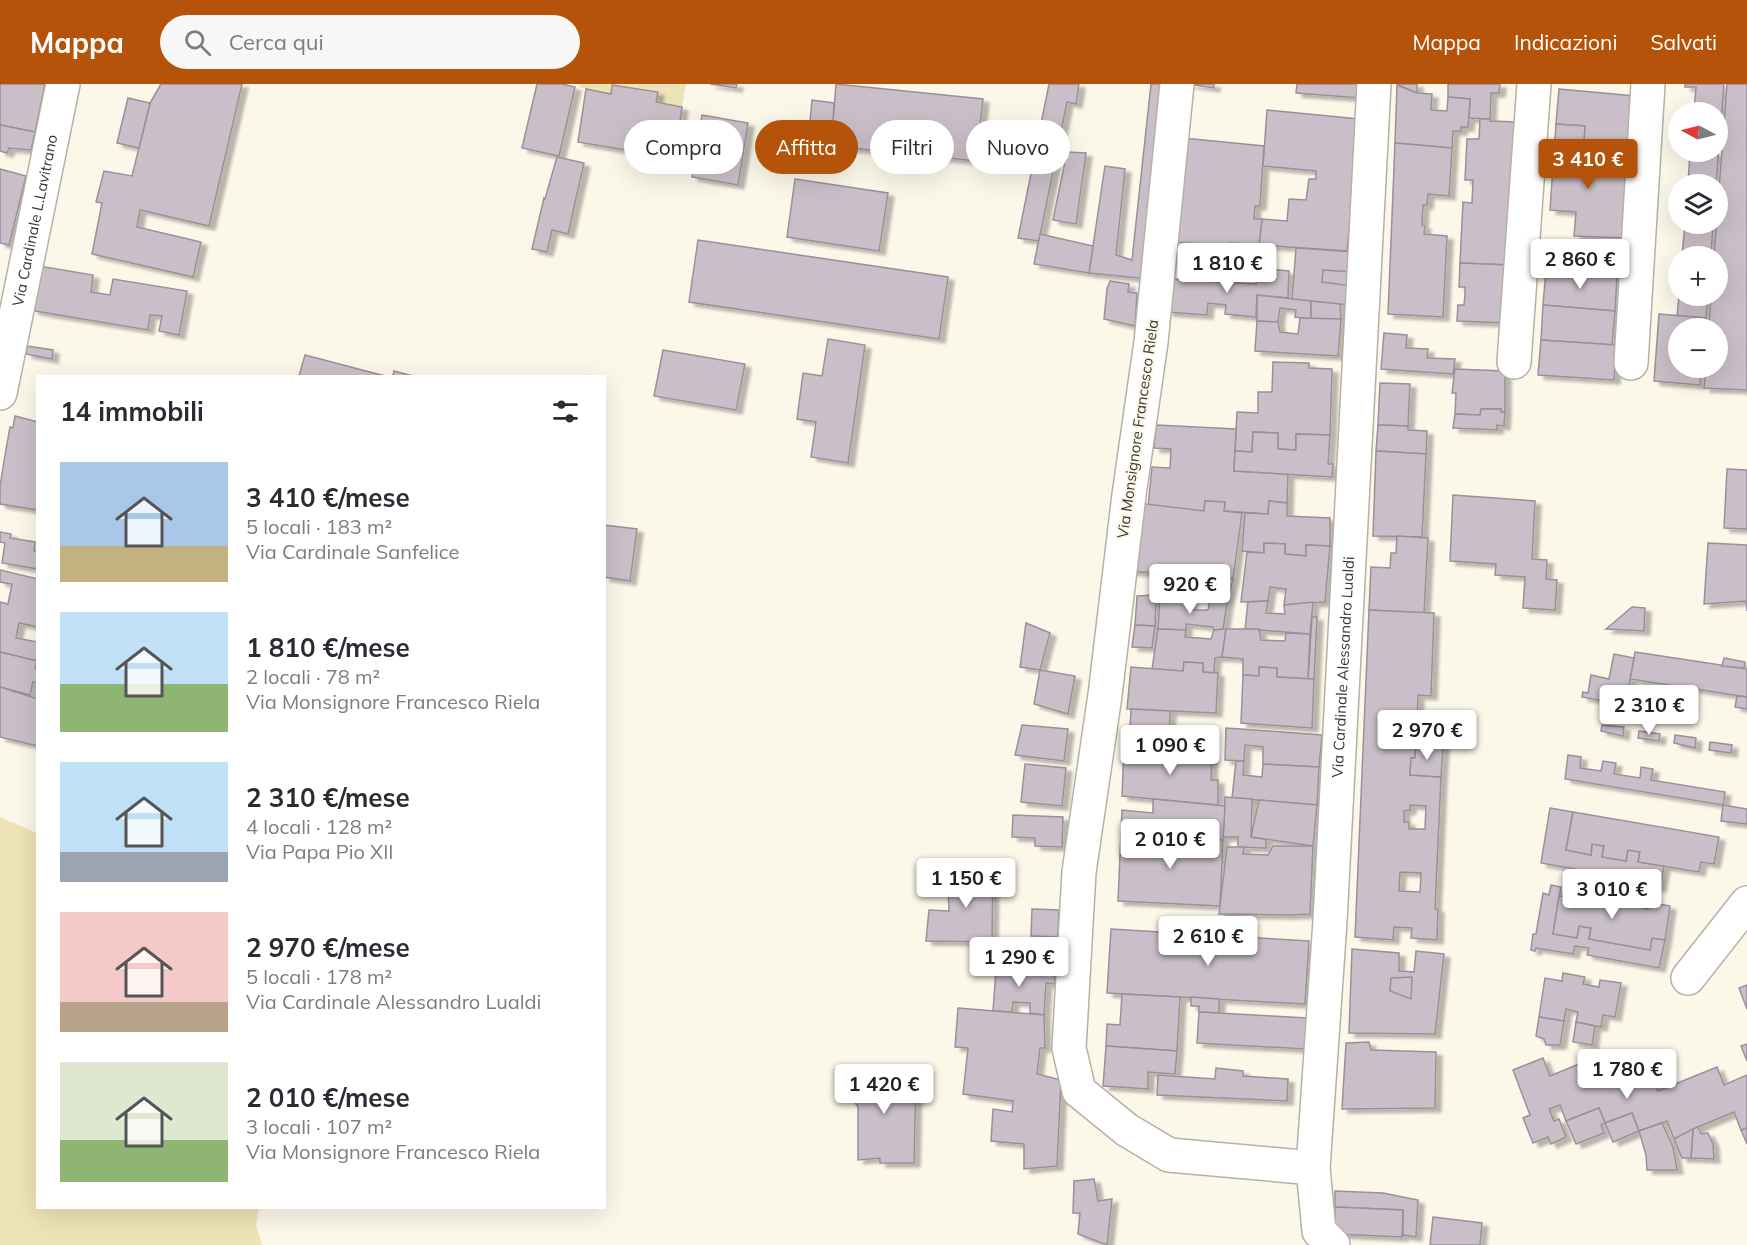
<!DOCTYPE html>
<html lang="it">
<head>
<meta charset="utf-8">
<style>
	:root { --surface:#fff; --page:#f7f7f7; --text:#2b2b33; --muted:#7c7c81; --accent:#b45309 }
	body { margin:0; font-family:Mulish,sans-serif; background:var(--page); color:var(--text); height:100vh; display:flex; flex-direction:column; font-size:22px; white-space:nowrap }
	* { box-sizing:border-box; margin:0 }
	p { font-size:20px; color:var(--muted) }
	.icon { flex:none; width:33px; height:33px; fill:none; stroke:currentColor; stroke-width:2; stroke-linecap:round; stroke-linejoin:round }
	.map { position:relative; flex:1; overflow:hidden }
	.panel { position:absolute; left:36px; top:291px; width:570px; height:834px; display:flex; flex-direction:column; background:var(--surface); border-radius:0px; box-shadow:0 6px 24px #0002 }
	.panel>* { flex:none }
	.top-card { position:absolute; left:624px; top:36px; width:570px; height:54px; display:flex; gap:12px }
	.needle { width:39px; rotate:277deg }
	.controls { position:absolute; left:1668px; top:18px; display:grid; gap:12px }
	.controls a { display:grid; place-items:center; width:60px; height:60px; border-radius:50%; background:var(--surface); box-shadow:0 6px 24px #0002; font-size:30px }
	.price { position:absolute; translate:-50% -51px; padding:0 14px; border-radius:6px; background:#fff; color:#222; font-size:20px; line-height:39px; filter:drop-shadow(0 2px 3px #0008) }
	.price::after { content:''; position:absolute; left:50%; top:36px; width:18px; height:14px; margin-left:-9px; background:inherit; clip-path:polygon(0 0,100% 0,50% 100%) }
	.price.active { background:var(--accent); color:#fff }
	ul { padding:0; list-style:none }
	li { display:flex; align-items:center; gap:18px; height:150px; padding:0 24px }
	li span { display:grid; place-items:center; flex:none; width:168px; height:120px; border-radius:0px; color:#555 }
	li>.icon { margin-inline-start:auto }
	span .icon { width:72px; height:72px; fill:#fffc; stroke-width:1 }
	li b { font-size:26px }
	h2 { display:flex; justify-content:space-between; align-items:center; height:72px; padding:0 24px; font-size:26px }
	.tag { padding:0 21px; border-radius:27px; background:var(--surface); box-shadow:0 6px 24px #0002; font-size:21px; line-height:54px }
	.tag.active { background:var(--accent); color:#fff }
	header { display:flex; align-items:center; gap:36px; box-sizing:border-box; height:84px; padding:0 30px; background:var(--accent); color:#fff }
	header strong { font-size:28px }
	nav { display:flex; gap:33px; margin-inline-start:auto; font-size:21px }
	.search { width:420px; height:54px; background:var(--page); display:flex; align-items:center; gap:15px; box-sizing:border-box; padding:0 21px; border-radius:33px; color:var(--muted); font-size:22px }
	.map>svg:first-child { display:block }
</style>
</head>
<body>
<header>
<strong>Mappa</strong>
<div class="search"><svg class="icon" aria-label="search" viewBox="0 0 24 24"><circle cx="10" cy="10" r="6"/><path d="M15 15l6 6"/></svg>Cerca qui</div>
<nav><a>Mappa</a><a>Indicazioni</a><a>Salvati</a></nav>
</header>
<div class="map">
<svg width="1747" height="1161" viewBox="0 0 1747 1161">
	<defs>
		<filter id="shadow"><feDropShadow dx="6" dy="4" stdDeviation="1.5" flood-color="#0004"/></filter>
	</defs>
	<rect width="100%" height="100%" fill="#fbf7e9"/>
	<g fill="#eee2b7">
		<polygon points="580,0 686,0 682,23 656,18 658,8 613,1 611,10 579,3"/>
		<polygon points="0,733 37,749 38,1124 259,1124 256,1141 262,1161 0,1161"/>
	</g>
	<g fill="#cabfc8" stroke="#9b9099" stroke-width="1.5" fill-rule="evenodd" filter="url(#shadow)">
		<polygon points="0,0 45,0 35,48 0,41"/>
		<polygon points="161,0 242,0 209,142 140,126 137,143 201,158 193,193 92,170 102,119 96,118 104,87 132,92 150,19"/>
		<polygon points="537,0 562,0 575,3 559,72 522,64"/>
		<polygon points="710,0 737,0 736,4"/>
		<polygon points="836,0 983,15 976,77 831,62"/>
		<polygon points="1049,0 1079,0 1076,20 1067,18 1039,157 1018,154"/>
		<polygon points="1151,0 1169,0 1149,195 1089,189 1105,82 1125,85 1116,171 1132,176"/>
		<polygon points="1188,0 1214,0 1214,4"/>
		<polygon points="1297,0 1363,0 1361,14 1296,9"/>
		<polygon points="1417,0 1417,9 1398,1 1398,0"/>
		<polygon points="1448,0 1500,0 1499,9 1491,9 1490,35 1469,34 1470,15 1448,13"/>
		<polygon points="1685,0 1724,0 1716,100 1688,100 1690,68 1718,68 1718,28 1694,28 1696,3 1685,3"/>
		<polygon points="1727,0 1747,0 1747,306 1704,304 1706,284 1718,284 1718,244 1709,244 1711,212 1718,212 1718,172 1714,172"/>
		<polygon points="612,1 658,8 656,18 682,23 675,70 659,69 659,79 633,78 631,67 578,58 586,5 611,10"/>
		<polygon points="1397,1 1417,9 1432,10 1431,26 1447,27 1448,13 1470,15 1468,43 1461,43 1461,47 1453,47 1452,64 1395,59"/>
		<polygon points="1559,5 1635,12 1629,88 1594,85 1593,94 1577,93 1578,84 1567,83 1568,71 1583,72 1585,42 1556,40"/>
		<polygon points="128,14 150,19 139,64 117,59"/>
		<polygon points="812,16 834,19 832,55 822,54 823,39 810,37"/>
		<polygon points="1267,26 1359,35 1347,167 1259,161 1262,135 1287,137 1289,115 1306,116 1309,95 1316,95 1316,87 1263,82"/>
		<polygon points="702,31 748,39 738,101 692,93"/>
		<polygon points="1480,35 1490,35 1490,37 1517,38 1510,181 1460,179 1463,118 1472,119 1473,96 1465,96 1467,55 1479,55"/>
		<polygon points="1556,40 1585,42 1583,72 1568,71 1567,83 1578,84 1577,93 1593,94 1594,85 1629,88 1624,154 1574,152 1576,128 1550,126"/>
		<polygon points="0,41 35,48 31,66 9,64 7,69 0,67"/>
		<polygon points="1183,54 1264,62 1260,122 1255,122 1254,135 1262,135 1259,161 1230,159 1229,172 1211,172 1211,161 1174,158"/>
		<polygon points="1395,59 1452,64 1449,112 1428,110 1427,121 1423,121 1422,141 1425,142 1424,150 1447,152 1443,233 1388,230"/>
		<polygon points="1067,68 1086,69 1076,140 1053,136"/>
		<polygon points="557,73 584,79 568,150 552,146 547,168 532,165 544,114 545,115"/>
		<polygon points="0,85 26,92 9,161 0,159"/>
		<polygon points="795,95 888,109 879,167 787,153"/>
		<polygon points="1685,140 1713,140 1711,172 1682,172"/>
		<polygon points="1040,150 1093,162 1089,189 1034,180"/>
		<polygon points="698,156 948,193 939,255 689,218"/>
		<polygon points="1296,164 1355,168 1350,221 1292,216"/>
		<polygon points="1460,179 1510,181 1508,239 1457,237 1458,221 1464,221 1465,210 1465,203 1459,203"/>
		<polygon points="39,182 93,191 91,208 110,211 113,195 187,207 179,251 159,247 162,232 150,231 148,246 35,227 32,225"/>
		<polygon points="1257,184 1289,187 1288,214 1257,211 1256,233 1225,230 1226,221 1208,219 1207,231 1167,228 1170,195 1256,200"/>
		<polygon points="1323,186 1353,188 1352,202 1322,198"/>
		<polygon points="1546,186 1617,191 1615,227 1543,221"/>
		<polygon points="1110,197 1129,200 1128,208 1137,209 1135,242 1104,235 1107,205"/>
		<polygon points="1257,211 1311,217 1311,235 1295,233 1296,226 1280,224 1278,238 1257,237"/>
		<polygon points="1679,212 1708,212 1706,234 1677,232"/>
		<polygon points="1311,217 1340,220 1341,235 1311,235"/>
		<polygon points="1543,221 1615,227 1612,261 1541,256"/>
		<polygon points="1659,230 1706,234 1705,244 1678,244 1678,284 1701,284 1700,301 1654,297"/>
		<polygon points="1300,234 1341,235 1338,272 1255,267 1257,237 1278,238 1280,248 1298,250"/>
		<polygon points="1384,249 1407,251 1406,264 1428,265 1427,274 1455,275 1453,290 1381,285"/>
		<polygon points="828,255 865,261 848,379 811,373 816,338 797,335 803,289 822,292"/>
		<polygon points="1541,256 1617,261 1614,296 1538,291"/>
		<polygon points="27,262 53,266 52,275 26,270"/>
		<polygon points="663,266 745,280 736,326 654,312"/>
		<polygon points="305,271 385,292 299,292"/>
		<polygon points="1273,278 1309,279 1309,284 1332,285 1330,351 1296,350 1296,366 1278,365 1278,349 1253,348 1252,368 1235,367 1237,328 1258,329 1258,308 1272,308"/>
		<polygon points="1455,285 1505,287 1505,328 1501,328 1501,325 1481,325 1480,331 1455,330 1456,309 1452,309"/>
		<polygon points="394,287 413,292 393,292"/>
		<polygon points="1380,299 1410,300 1408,342 1378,341"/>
		<polygon points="1481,325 1501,325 1501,328 1505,328 1504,342 1497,341 1497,346 1453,344 1455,330 1480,331"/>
		<polygon points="15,332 38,338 38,426 0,420 0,403 4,377 10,343 13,344"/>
		<polygon points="1156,341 1236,345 1234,387 1288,390 1287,419 1269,417 1268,430 1224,427 1225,418 1205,417 1204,427 1148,423 1152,383 1170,384 1171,365 1154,364"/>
		<polygon points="1378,341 1408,342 1408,346 1427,347 1426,370 1376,367"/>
		<polygon points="1253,348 1278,349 1278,365 1296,366 1296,350 1330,351 1328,380 1333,380 1332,393 1234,387 1235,367 1252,368"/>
		<polygon points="1376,367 1426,370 1422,453 1373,452"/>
		<polygon points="1727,385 1747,386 1747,445 1724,444"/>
		<polygon points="1453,411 1535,417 1532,475 1547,476 1546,495 1557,496 1555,526 1523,524 1525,493 1495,491 1496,480 1450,477"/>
		<polygon points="1205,417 1225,418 1224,427 1242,429 1233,495 1214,492 1211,483 1193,484 1191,492 1129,487 1138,419 1204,427"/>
		<polygon points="1269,417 1287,419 1287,432 1330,434 1330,462 1306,461 1306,472 1285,470 1285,460 1264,459 1264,469 1242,467 1245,429 1268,430"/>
		<polygon points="604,441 637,445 630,497 604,493"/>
		<polygon points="0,448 11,450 10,454 35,458 34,467 38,468 38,485 2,479 5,459 0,458"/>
		<polygon points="1397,452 1428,454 1424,529 1369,526 1371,483 1390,484 1391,469 1396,469"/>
		<polygon points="1264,459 1285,460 1285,470 1306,472 1306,461 1330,462 1325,518 1284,521 1286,505 1270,503 1268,517 1241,518 1247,468 1264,469"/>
		<polygon points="1708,459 1747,461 1747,527 1746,517 1704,520"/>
		<polygon points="1211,483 1214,492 1233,495 1227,519 1210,516 1207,511 1190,510 1191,518 1156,511 1157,489 1191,492 1193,484"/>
		<polygon points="0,486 38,495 38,543 19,539 16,554 38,558 37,577 0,568 0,518 8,520 12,500 0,498"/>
		<polygon points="1156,511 1155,542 1135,541 1137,512"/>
		<polygon points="1160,512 1191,518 1190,526 1208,526 1210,516 1227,519 1223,545 1214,546 1213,543 1186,540 1186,546 1158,545"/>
		<polygon points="1268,517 1266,529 1285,530 1284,521 1313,518 1310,550 1245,545 1248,518"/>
		<polygon points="1632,523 1645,524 1644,547 1606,545"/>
		<path d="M 1369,526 L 1434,529 L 1431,612 L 1418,611 L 1417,642 L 1444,643 L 1443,663 L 1416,661 L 1415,674 L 1411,674 L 1410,691 L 1441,693 L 1435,825 L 1438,825 L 1437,856 L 1411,854 L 1412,844 L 1394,843 L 1393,856 L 1355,853 ZM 1410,721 L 1426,722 L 1425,745 L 1409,745 L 1409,738 L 1404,738 L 1404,727 L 1410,726 ZM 1400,788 L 1421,789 L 1420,808 L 1399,807 Z"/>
		<polygon points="1312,533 1317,533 1314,595 1308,595"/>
		<polygon points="1026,539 1050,549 1040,586 1020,583"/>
		<polygon points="1135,541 1155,542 1152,564 1132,563"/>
		<polygon points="1158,545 1186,546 1185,553 1211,555 1214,546 1226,545 1222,573 1215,574 1214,589 1203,588 1203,579 1184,578 1183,587 1152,585"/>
		<polygon points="1226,545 1259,545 1261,556 1285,557 1286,549 1310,550 1308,595 1277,593 1277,584 1259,583 1259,592 1243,591 1243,575 1222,573"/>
		<polygon points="0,568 37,577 35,584 38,585 38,599 33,598 30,611 0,603"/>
		<polygon points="1635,568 1747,585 1747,613 1630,595"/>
		<polygon points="1614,570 1634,574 1628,606 1680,614 1678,631 1582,613 1583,608 1588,609 1591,591 1609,595"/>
		<polygon points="1724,574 1745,578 1744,584 1722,582"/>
		<polygon points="1184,578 1203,579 1203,588 1218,589 1216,629 1127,625 1131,583 1183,587"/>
		<polygon points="1259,583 1277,584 1277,593 1314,595 1312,644 1241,639 1243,591 1259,592"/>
		<polygon points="1040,586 1075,592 1068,630 1034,620"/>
		<polygon points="0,603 38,615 38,662 0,653"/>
		<polygon points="1737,612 1747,613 1747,625 1735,623"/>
		<polygon points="1131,625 1170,627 1169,666 1129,665"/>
		<polygon points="1022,641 1068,645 1064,677 1015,671"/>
		<polygon points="1602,641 1624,643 1623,652 1601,647"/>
		<polygon points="1226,644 1322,651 1319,683 1263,680 1263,663 1245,661 1244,677 1225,676"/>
		<polygon points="1639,647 1660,650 1659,657 1638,654"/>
		<polygon points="1675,651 1696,654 1695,664 1674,659"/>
		<polygon points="1710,658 1732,661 1731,669 1709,666"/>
		<polygon points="1416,661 1443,663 1441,693 1410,691 1411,674 1415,674"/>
		<polygon points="1124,664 1212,668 1211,696 1218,696 1218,721 1122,712"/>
		<polygon points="1568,671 1581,673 1580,684 1601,687 1603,677 1616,679 1614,690 1640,694 1641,683 1653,685 1651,696 1725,708 1723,721 1565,695"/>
		<polygon points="1236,677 1244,677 1243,691 1262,693 1263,680 1319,683 1317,721 1232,714"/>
		<polygon points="1025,680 1066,684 1062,722 1021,718"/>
		<polygon points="1225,713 1252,715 1251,753 1266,755 1266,764 1238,763 1238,753 1223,753"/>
		<polygon points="1153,715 1225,722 1223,756 1196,754 1196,760 1173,759 1173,750 1121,748 1122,726 1153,729"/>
		<polygon points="1259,716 1317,721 1313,762 1251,753"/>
		<polygon points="1723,721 1747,725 1747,740 1721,737"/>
		<polygon points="1550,724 1573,728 1566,766 1591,771 1592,760 1604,762 1602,773 1626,777 1628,766 1640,768 1638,778 1664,782 1660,804 1636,799 1637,794 1603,787 1603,790 1541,779"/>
		<polygon points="1573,728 1719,753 1714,780 1701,778 1699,788 1638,778 1640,768 1628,766 1626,777 1602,773 1604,762 1592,760 1591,771 1566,766"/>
		<polygon points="1013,731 1063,733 1062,763 1035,762 1035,754 1012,753"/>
		<polygon points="1121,748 1173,750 1173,759 1196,760 1196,754 1223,756 1220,822 1118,817"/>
		<polygon points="1273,762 1313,762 1310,830 1290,831 1219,830 1227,763 1244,763 1243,770 1268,771"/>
		<polygon points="956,782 993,782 992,858 926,857 929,826 949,827 948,801 956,802"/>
		<polygon points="1551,801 1561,803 1553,850 1577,854 1579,842 1591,844 1589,855 1650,866 1652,854 1665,856 1659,884 1587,871 1589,864 1575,862 1573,870 1536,864 1535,867 1531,866 1533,850 1536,850 1543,809 1549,811"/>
		<polygon points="1576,806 1597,810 1595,817 1611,820 1613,812 1633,816 1632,822 1648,825 1649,818 1670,822 1665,856 1652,854 1650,866 1589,855 1591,844 1579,842 1577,854 1553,850 1559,812 1574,814"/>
		<polygon points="1032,825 1059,826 1058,853 1031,852"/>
		<polygon points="1111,845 1309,857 1305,920 1107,909"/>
		<polygon points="1352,865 1399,869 1399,887 1414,888 1416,867 1444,870 1435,950 1349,949"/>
		<polygon points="996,875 1004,875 1004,880 1013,880 1015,890 1055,890 1055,900 1046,899 1044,931 1030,929 1030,919 1013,918 1012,928 993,927 996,886 989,886 989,878 995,879"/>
		<polygon points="1563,889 1585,893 1583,900 1599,903 1600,896 1621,899 1615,933 1603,931 1601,943 1576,938 1578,928 1566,925 1564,937 1539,933 1545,894 1562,897"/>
		<polygon points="1412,893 1411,915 1390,907 1391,894"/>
		<polygon points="1747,901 1747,925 1739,904"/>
		<polygon points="1122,910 1180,913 1177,967 1106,962 1107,940 1120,941"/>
		<polygon points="1191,913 1219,915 1219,929 1199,928 1199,922 1191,922"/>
		<polygon points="958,924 1044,931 1045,964 1040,964 1037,990 1061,996 1057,1082 1024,1085 1024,1060 991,1057 993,1025 1012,1028 1013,1017 963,1010 968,964 955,963"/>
		<polygon points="1199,928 1307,934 1306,965 1197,959"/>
		<polygon points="1539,933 1564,937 1560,961 1546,961 1544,955 1536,952"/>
		<polygon points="1576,938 1595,942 1592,961 1573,958"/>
		<polygon points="1369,958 1371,966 1436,968 1435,1024 1342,1025 1346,959"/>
		<polygon points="1747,960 1747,977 1741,962"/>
		<polygon points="1106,962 1177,967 1175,990 1148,988 1148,1005 1103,1002"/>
		<polygon points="1543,974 1550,992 1579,980 1587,997 1616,985 1622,1002 1651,990 1658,1007 1717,983 1724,1001 1747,991 1747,1044 1741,1046 1734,1028 1698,1043 1674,1055 1667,1037 1639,1047 1632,1029 1605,1039 1599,1024 1566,1037 1560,1021 1549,1025 1554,1037 1559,1035 1566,1053 1551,1060 1548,1053 1533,1059 1523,1034 1530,1031 1513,986"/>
		<polygon points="842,983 846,984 847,987 916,993 914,1079 880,1079 880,1074 858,1076 858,1023 835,986 841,986"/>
		<polygon points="1216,984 1243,987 1243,992 1288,995 1287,1017 1157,1011 1158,991 1215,995"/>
		<polygon points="1599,1024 1605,1039 1601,1041 1604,1049 1576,1060 1566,1037"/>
		<polygon points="1632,1029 1639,1047 1613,1058 1605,1039"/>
		<polygon points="1662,1039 1673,1063 1677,1086 1647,1086 1646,1071 1639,1047"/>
		<polygon points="1698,1043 1701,1050 1708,1049 1713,1060 1714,1075 1691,1074 1693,1045"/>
		<polygon points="1747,1044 1747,1060 1741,1046"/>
		<polygon points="1693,1045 1691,1074 1682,1074 1674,1055"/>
		<polygon points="1094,1095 1098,1117 1112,1115 1107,1161 1078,1150 1080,1129 1073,1129 1074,1097"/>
		<polygon points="1335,1107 1383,1109 1418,1116 1416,1153 1403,1151 1403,1126 1335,1123"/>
		<polygon points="1335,1123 1403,1126 1402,1153 1334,1150"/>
		<polygon points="1433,1133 1482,1139 1480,1161 1430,1161"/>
	</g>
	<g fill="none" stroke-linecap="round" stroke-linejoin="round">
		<g stroke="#b5b1a4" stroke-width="36">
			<g id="minor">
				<polyline points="1177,0 1151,258 1129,411 1105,611 1079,788 1069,964 1079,1007 1127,1046 1169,1071 1313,1084"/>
				<polyline points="1514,278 1534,0"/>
				<polyline points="1631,279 1648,0"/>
				<path id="s1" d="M 0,309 L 63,0"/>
				<polyline points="1688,894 1747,819"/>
				<path id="s2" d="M 1333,1161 L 1319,1147 L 1313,1084 L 1330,837 L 1374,0"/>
			</g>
		</g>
		<use href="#minor" stroke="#fff" stroke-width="33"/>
	</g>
	<g text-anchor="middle" stroke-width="4.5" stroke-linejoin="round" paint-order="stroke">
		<g font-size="15" fill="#383731" stroke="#fbf7e9">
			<text dy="5" stroke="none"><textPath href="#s1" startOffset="176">Via Cardinale L.Lavitrano</textPath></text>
			<text transform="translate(1138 345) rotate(-82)" y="5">Via Monsignore Francesco Riela</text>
			<text dy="5" stroke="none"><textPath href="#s2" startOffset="585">Via Cardinale Alessandro Lualdi</textPath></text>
		</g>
	</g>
</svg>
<div class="controls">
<a><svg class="needle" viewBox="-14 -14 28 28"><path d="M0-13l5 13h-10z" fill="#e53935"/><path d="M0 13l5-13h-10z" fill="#7c7c81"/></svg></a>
<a><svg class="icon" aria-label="layers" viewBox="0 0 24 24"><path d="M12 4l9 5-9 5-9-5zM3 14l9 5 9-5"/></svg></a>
<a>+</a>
<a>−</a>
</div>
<b class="price active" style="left:1588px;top:106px">3 410 €</b>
<b class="price" style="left:1580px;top:206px">2 860 €</b>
<b class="price" style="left:1227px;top:210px">1 810 €</b>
<b class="price" style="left:1190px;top:531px">920 €</b>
<b class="price" style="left:1649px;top:652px">2 310 €</b>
<b class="price" style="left:1427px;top:677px">2 970 €</b>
<b class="price" style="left:1170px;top:692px">1 090 €</b>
<b class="price" style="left:1170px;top:786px">2 010 €</b>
<b class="price" style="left:966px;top:825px">1 150 €</b>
<b class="price" style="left:1612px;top:836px">3 010 €</b>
<b class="price" style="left:1208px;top:883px">2 610 €</b>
<b class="price" style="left:1019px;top:904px">1 290 €</b>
<b class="price" style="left:1627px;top:1016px">1 780 €</b>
<b class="price" style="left:884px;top:1031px">1 420 €</b>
<div class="top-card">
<a class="tag">Compra</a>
<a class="tag active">Affitta</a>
<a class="tag">Filtri</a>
<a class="tag">Nuovo</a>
</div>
<section class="panel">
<h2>14 immobili<svg class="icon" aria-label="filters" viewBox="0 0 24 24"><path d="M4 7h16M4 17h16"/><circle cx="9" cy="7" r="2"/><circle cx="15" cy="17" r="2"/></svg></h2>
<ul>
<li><span style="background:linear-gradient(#a9c7e8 70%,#c2b280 0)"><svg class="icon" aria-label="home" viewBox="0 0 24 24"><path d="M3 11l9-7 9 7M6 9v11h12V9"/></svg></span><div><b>3 410 €/mese</b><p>5 locali · 183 m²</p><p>Via Cardinale Sanfelice</p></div></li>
<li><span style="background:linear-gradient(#bfe0f5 60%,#8fb573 0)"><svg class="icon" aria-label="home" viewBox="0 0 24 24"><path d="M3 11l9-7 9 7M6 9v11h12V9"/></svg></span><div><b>1 810 €/mese</b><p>2 locali · 78 m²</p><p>Via Monsignore Francesco Riela</p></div></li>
<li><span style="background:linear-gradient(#bfe0f5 75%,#9aa5b1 0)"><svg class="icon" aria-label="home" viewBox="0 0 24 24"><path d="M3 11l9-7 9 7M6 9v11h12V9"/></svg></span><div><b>2 310 €/mese</b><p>4 locali · 128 m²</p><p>Via Papa Pio XII</p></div></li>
<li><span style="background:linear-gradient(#f6c9c9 75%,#b9a48a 0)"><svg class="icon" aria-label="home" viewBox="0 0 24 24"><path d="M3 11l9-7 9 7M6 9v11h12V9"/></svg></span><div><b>2 970 €/mese</b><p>5 locali · 178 m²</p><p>Via Cardinale Alessandro Lualdi</p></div></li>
<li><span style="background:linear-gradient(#dfe7d0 65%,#8fb573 0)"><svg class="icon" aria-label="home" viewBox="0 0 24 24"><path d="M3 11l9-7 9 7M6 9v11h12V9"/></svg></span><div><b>2 010 €/mese</b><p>3 locali · 107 m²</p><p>Via Monsignore Francesco Riela</p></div></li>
</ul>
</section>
</div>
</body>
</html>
